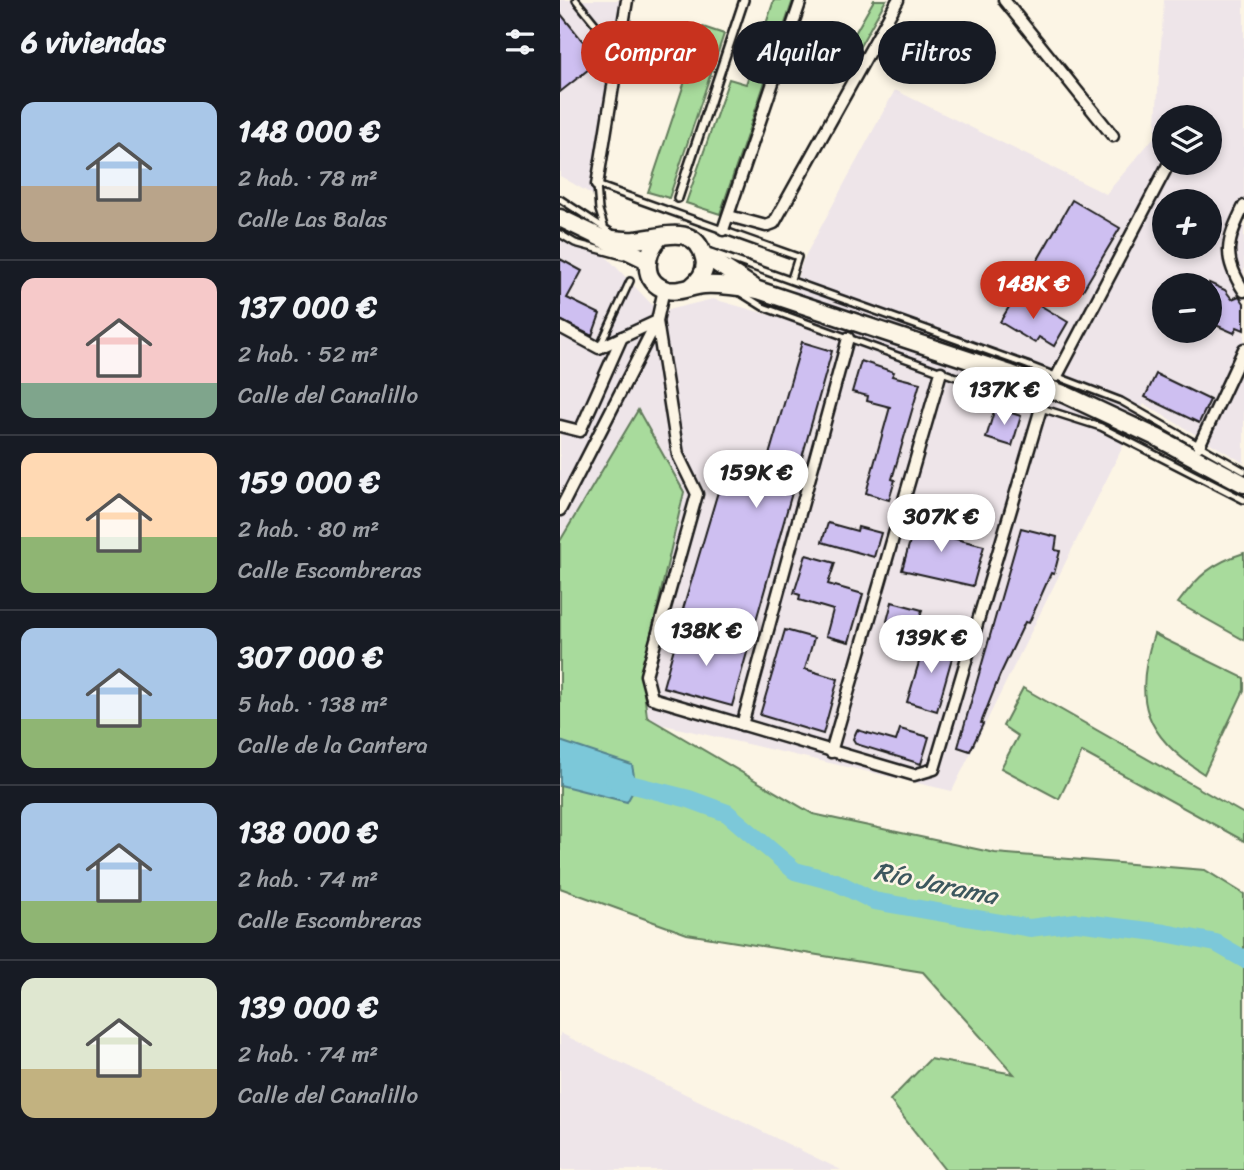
<!DOCTYPE html>
<html lang="es">
<head>
<meta charset="utf-8">
<style>
	:root { --surface:#171b24; --page:#20242c; --text:#f1f3f6; --muted:#9ea1a6; --line:#363941; --accent:#c8321e }
	body { margin:0; font-family:Sriracha,sans-serif; background:var(--page); color:var(--text); height:100vh; display:flex; flex-direction:column; font-size:26px; white-space:nowrap }
	* { box-sizing:border-box; margin:0 }
	p { font-size:23px; color:var(--muted) }
	.icon { flex:none; width:38px; height:38px; fill:none; stroke:currentColor; stroke-width:2; stroke-linecap:round; stroke-linejoin:round }
	.map { position:relative; flex:1; overflow:hidden }
	.drawer { display:flex; flex-direction:column; background:var(--surface); width:560px }
	.drawer>* { flex:none }
	.guide { position:absolute; left:21px; top:21px; width:556px; height:63px; display:flex; gap:14px }
	.tools { position:absolute; left:592px; top:105px; display:grid; gap:14px }
	.tools a { display:grid; place-items:center; width:70px; height:70px; border-radius:50%; background:var(--surface); box-shadow:0 4px 10px #0003; font-size:35px }
	.price { position:absolute; translate:-50% -60px; padding:0 16px; border-radius:24px; background:#fff; color:#222; font-size:23px; line-height:46px; filter:drop-shadow(0 2px 4px #0008) }
	.price::after { content:''; position:absolute; left:50%; top:42px; width:21px; height:16px; margin-left:-10px; background:inherit; clip-path:polygon(0 0,100% 0,50% 100%) }
	.price.current { background:var(--accent); color:#fff }
	ul { padding:0; list-style:none }
	li { display:flex; align-items:center; gap:21px; height:175px; padding:0 21px }
	li+li { border-top:2px solid var(--line) }
	li span { display:grid; place-items:center; flex:none; width:196px; height:140px; border-radius:14px; color:#555 }
	li>.icon { margin-inline-start:auto }
	span .icon { width:84px; height:84px; fill:#fffc; stroke-width:1 }
	li b { font-size:30px }
	h2 { display:flex; justify-content:space-between; align-items:center; height:84px; padding:0 21px; font-size:30px }
	.chip { padding:0 24px; border-radius:32px; background:var(--surface); box-shadow:0 4px 10px #0003; font-size:24px; line-height:63px }
	.chip.current { background:var(--accent); color:#fff }
	main { display:flex; flex:1; min-height:0 }
	.map>svg:first-child { display:block }
</style>
</head>
<body>
<main>
<section class="drawer">
<h2>6 viviendas<svg class="icon" aria-label="filters" viewBox="0 0 24 24"><path d="M4 7h16M4 17h16"/><circle cx="9" cy="7" r="2"/><circle cx="15" cy="17" r="2"/></svg></h2>
<ul>
<li><span style="background:linear-gradient(#a9c7e8 60%,#b9a48a 0)"><svg class="icon" aria-label="home" viewBox="0 0 24 24"><path d="M3 11l9-7 9 7M6 9v11h12V9"/></svg></span><div><b>148 000 €</b><p>2 hab. · 78 m²</p><p>Calle Las Balas</p></div></li>
<li><span style="background:linear-gradient(#f6c9c9 75%,#7fa58c 0)"><svg class="icon" aria-label="home" viewBox="0 0 24 24"><path d="M3 11l9-7 9 7M6 9v11h12V9"/></svg></span><div><b>137 000 €</b><p>2 hab. · 52 m²</p><p>Calle del Canalillo</p></div></li>
<li><span style="background:linear-gradient(#ffd9b3 60%,#8fb573 0)"><svg class="icon" aria-label="home" viewBox="0 0 24 24"><path d="M3 11l9-7 9 7M6 9v11h12V9"/></svg></span><div><b>159 000 €</b><p>2 hab. · 80 m²</p><p>Calle Escombreras</p></div></li>
<li><span style="background:linear-gradient(#a9c7e8 65%,#8fb573 0)"><svg class="icon" aria-label="home" viewBox="0 0 24 24"><path d="M3 11l9-7 9 7M6 9v11h12V9"/></svg></span><div><b>307 000 €</b><p>5 hab. · 138 m²</p><p>Calle de la Cantera</p></div></li>
<li><span style="background:linear-gradient(#a9c7e8 70%,#8fb573 0)"><svg class="icon" aria-label="home" viewBox="0 0 24 24"><path d="M3 11l9-7 9 7M6 9v11h12V9"/></svg></span><div><b>138 000 €</b><p>2 hab. · 74 m²</p><p>Calle Escombreras</p></div></li>
<li><span style="background:linear-gradient(#dfe7d0 65%,#c2b280 0)"><svg class="icon" aria-label="home" viewBox="0 0 24 24"><path d="M3 11l9-7 9 7M6 9v11h12V9"/></svg></span><div><b>139 000 €</b><p>2 hab. · 74 m²</p><p>Calle del Canalillo</p></div></li>
</ul>
</section>
<div class="map">
<svg width="684" height="1170" viewBox="0 0 684 1170">
	<rect width="100%" height="100%" fill="#fcf5e5"/>
	<filter id="ink" filterUnits="userSpaceOnUse"><feTurbulence type="fractalNoise" baseFrequency=".0143" numOctaves="2"/><feDisplacementMap in="SourceGraphic" scale="14" xChannelSelector="R" yChannelSelector="G"/><feConvolveMatrix kernelMatrix="1 2 1 2 8 2 1 2 1" color-interpolation-filters="sRGB"/></filter>
	<g filter="url(#ink)">
		<g fill="#eee5e9" fill-rule="evenodd">
			<polygon points="0,0 72,0 40,199 0,176"/>
			<path d="M 604,0 L 684,0 L 684,463 L 584,404 L 392,791 L 104,725 L 85,737 L 0,700 L 0,232 L 39,249 L 99,312 L 153,299 L 224,319 L 243,260 L 335,90 L 546,194 L 595,136 ZM 604,117 L 649,117 L 649,163 L 604,163 ZM 604,201 L 649,201 L 649,247 L 604,247 ZM 604,285 L 649,285 L 649,331 L 604,331 Z"/>
			<polygon points="0,1033 281,1170 0,1170"/>
		</g>
		<g fill="#a8db9c" stroke="#627c5c" stroke-width="2">
			<polygon points="214,0 233,0 160,214 126,203 169,79 186,84"/>
			<polygon points="314,0 326,0 295,55 286,49"/>
			<polygon points="143,27 164,34 109,198 88,192"/>
			<polygon points="78,410 124,492 82,674 87,717 253,814 435,853 645,870 684,894 684,1170 385,1170 330,1100 370,1059 454,1074 363,972 127,934 0,888 0,541"/>
			<path d="M 684,553 L 684,640 L 618,603 C 638,576 652,563 684,553 Z"/>
			<path d="M 594,634 L 684,678 L 684,690 L 644,774 C 585,736 572,701 594,634 Z"/>
			<polygon points="463,688 684,814 684,841 522,752 499,799 441,768 458,736 443,726"/>
		</g>
		<polygon fill="#7bc8d9" stroke="#55838d" stroke-width="2" points="0,741 72,765 76,786 67,802 0,785"/>
		<g fill="none" stroke-linecap="round" stroke-linejoin="round">
			<polyline stroke="#7bc8d9" stroke-width="18" points="54,780 129,799 167,813 235,871 276,882 314,901 470,928 516,922 605,933 656,943 684,959"/>
		</g>
		<g fill="#cebff1" stroke="#1c1c1c" stroke-width="2">
			<polygon points="0,13 39,61 0,92"/>
			<polygon points="512,200 560,228 523,290 476,263"/>
			<polygon points="0,259 22,271 7,298 40,314 32,336 0,320"/>
			<polygon points="649,283 665,290 672,299 679,296 684,303 684,330 677,327 674,333 649,322"/>
			<polygon points="458,292 508,322 494,346 479,337 475,343 440,322"/>
			<polygon points="242,342 272,351 193,631 123,609 163,475 200,486"/>
			<polygon points="301,361 334,372 332,376 360,383 332,479 335,480 329,500 306,493 330,407 307,401 308,396 292,392"/>
			<polygon points="596,374 650,400 639,423 585,397"/>
			<polygon points="435,408 461,416 452,446 426,438"/>
			<polygon points="357,516 387,525 384,536 424,546 413,586 342,570"/>
			<polygon points="268,523 297,531 298,527 321,533 314,557 262,542"/>
			<polygon points="461,528 497,537 495,550 500,551 494,574 491,573 469,623 465,622 440,675 421,723 423,724 410,751 398,747"/>
			<polygon points="246,555 275,563 268,584 303,594 289,642 266,636 273,610 239,600 240,595 234,593"/>
			<polygon points="332,602 362,610 357,630 327,621"/>
			<polygon points="119,630 188,649 172,706 103,687"/>
			<polygon points="225,630 254,638 245,669 278,679 263,734 200,715"/>
			<polygon points="366,639 395,647 377,711 347,702"/>
			<polygon points="340,729 369,737 361,764 296,744 293,739 297,730 336,741"/>
		</g>
		<g fill="none" stroke-linecap="round" stroke-linejoin="round">
			<g stroke="#1c1c1c" stroke-width="10">
				<g id="service">
					<polyline points="16,0 58,52"/>
					<polyline points="0,199 55,235"/>
					<polyline points="44,226 39,210 37,185 238,257 231,279"/>
					<polyline points="0,234 15,243 63,256"/>
					<polyline points="151,252 467,365 561,401 684,471"/>
					<polyline points="179,292 203,307 481,408 541,427 684,500"/>
					<polyline points="40,346 70,281"/>
				</g>
			</g>
			<g stroke="#1c1c1c" stroke-width="12">
				<polyline id="pedestrian" points="118,198 184,0"/>
			</g>
			<g stroke="#1c1c1c" stroke-width="15">
				<g id="minor">
					<polyline points="444,0 553,136"/>
					<polyline points="37,185 67,0"/>
					<path d="M 684,206 C 666,242 662,257 684,291"/>
					<polyline points="169,216 206,226 214,223 338,0"/>
					<polyline points="163,230 241,0"/>
					<polyline points="0,327 39,348 97,321 104,289"/>
					<polyline points="497,376 609,163"/>
					<polyline points="0,426 20,431 62,337"/>
					<polyline points="639,446 684,349"/>
					<polyline points="0,510 97,321 118,455 137,494 86,675 92,698 354,775 374,769 481,408"/>
					<polyline points="182,725 288,338"/>
					<polyline points="271,752 381,372"/>
				</g>
			</g>
			<g stroke="#1c1c1c" stroke-width="21">
				<g id="primary">
					<polyline points="0,218 87,260"/>
					<path d="M 100,237 C 85,253 80,282 107,290 C 120,293 131,286 144,285 C 162,284 180,287 198,290 L 448,373 L 506,395 L 598,438 L 684,484"/>
					<path d="M 43,238 C 53,239 65,241 75,240 C 100,238 136,222 144,258 C 147,270 141,279 132,286"/>
					<polyline points="144,255 193,287"/>
				</g>
			</g>
			<use href="#service" stroke="#fcf5e5" stroke-width="5"/>
			<use href="#pedestrian" stroke="#fcf5e5" stroke-width="7"/>
			<use href="#minor" stroke="#fcf5e5" stroke-width="10"/>
			<use href="#primary" stroke="#fcf5e5" stroke-width="16"/>
		</g>
	</g>
	<g text-anchor="middle" stroke-width="5" stroke-linejoin="round" paint-order="stroke">
		<g font-size="26" font-style="italic" fill="#3d585e" stroke="#fcf5e5">
			<text transform="translate(376 883) rotate(12)" y="9">Río Jarama</text>
		</g>
	</g>
</svg>
<div class="tools">
<a><svg class="icon" aria-label="layers" viewBox="0 0 24 24"><path d="M12 4l9 5-9 5-9-5zM3 14l9 5 9-5"/></svg></a>
<a>+</a>
<a>−</a>
</div>
<b class="price current" style="left:473px;top:321px">148K €</b>
<b class="price" style="left:444px;top:427px">137K €</b>
<b class="price" style="left:196px;top:510px">159K €</b>
<b class="price" style="left:381px;top:554px">307K €</b>
<b class="price" style="left:146px;top:668px">138K €</b>
<b class="price" style="left:371px;top:675px">139K €</b>
<div class="guide">
<a class="chip current">Comprar</a>
<a class="chip">Alquilar</a>
<a class="chip">Filtros</a>
</div>
</div>
</main>
</body>
</html>
